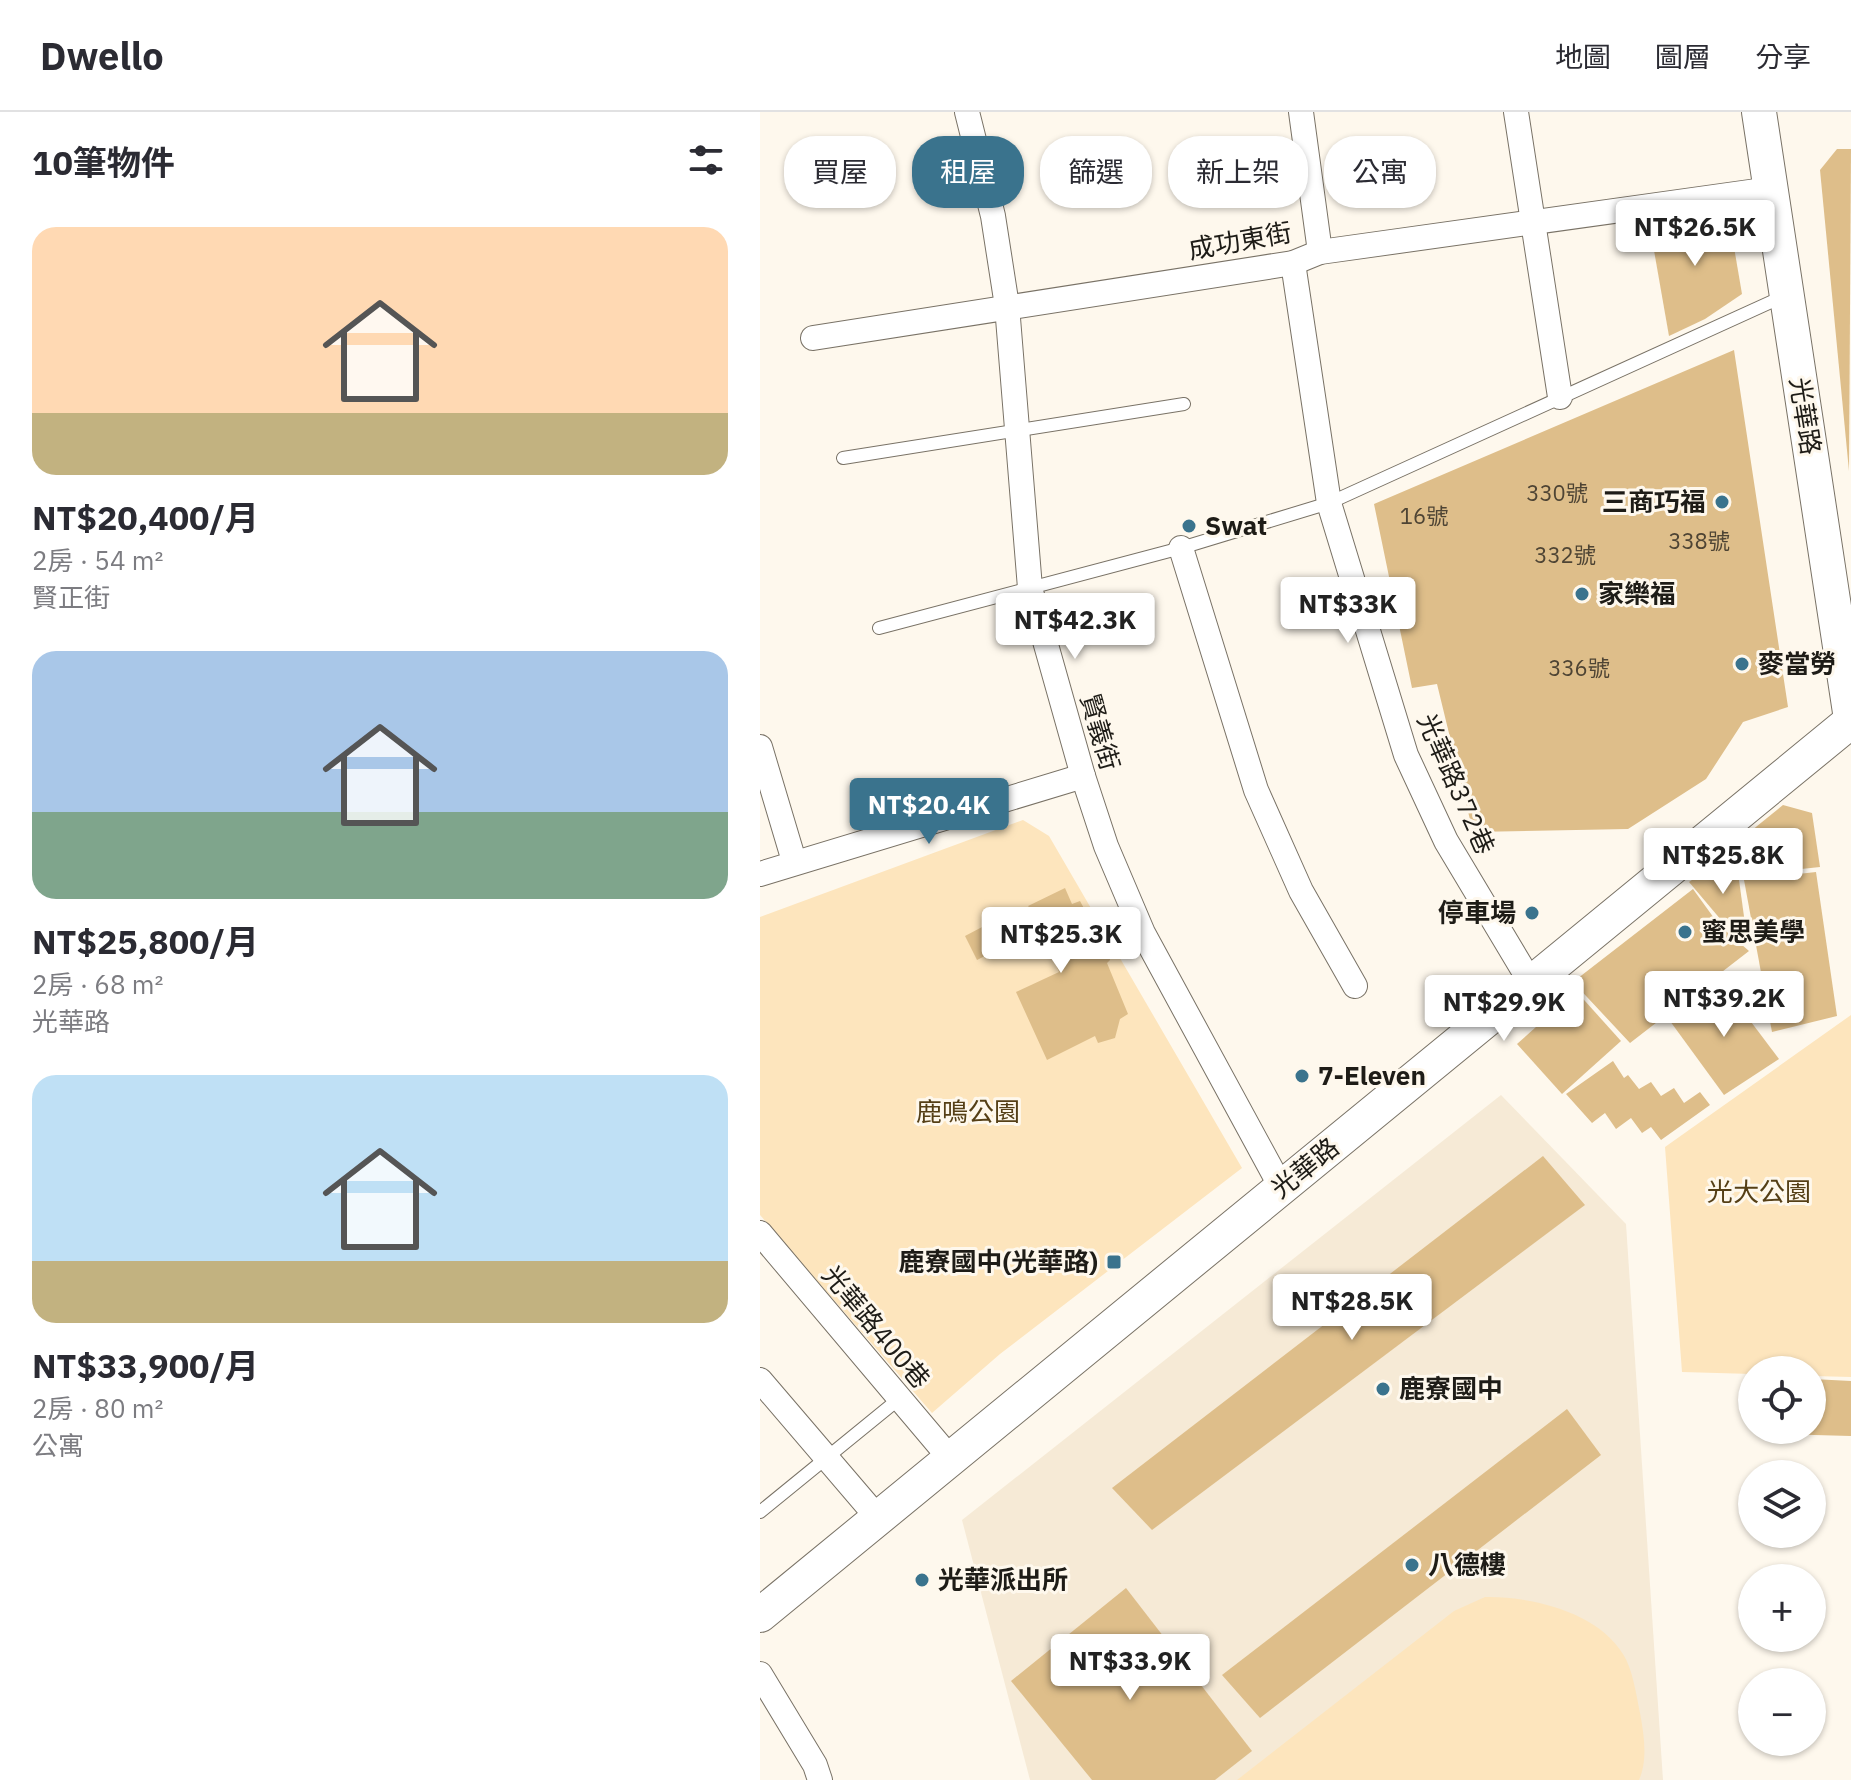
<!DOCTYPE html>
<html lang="zh-TW">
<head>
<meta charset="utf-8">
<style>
	:root { --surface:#fff; --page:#f7f7f7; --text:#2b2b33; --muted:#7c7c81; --line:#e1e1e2; --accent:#3a738d }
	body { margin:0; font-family:"IBM Plex Sans","Noto Sans TC",sans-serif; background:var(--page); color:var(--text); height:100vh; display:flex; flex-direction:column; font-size:30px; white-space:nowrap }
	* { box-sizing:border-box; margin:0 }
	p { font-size:26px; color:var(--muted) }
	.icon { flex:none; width:44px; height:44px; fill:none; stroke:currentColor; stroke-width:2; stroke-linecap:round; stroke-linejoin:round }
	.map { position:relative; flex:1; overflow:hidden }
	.side { display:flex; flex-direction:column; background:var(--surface); width:760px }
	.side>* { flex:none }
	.guide { position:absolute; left:24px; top:24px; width:760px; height:72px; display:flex; gap:16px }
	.fabs { position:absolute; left:978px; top:1244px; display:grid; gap:16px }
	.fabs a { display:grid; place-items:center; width:88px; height:88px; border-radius:50%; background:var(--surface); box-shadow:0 2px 6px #0004; font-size:40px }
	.price { position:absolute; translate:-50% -68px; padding:0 18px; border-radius:8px; background:#fff; color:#222; font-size:26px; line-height:52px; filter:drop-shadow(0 2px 4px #0008) }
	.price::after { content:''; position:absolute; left:50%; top:48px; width:24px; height:18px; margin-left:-12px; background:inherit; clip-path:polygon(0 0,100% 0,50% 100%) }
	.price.selected { background:var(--accent); color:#fff }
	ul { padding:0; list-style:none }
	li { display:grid; align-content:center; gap:16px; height:424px; padding:0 32px }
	li span { display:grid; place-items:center; height:248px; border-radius:24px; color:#555 }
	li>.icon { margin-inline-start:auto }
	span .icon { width:144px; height:144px; fill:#fffc; stroke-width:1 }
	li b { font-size:34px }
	h2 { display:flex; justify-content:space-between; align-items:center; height:96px; padding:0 32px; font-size:34px }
	.chip { padding:0 28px; border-radius:32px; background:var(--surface); box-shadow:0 2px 6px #0004; font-size:28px; line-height:72px }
	.chip.selected { background:var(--accent); color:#fff }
	header { display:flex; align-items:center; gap:48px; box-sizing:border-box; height:112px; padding:0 40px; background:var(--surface); border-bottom:2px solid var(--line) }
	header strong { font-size:38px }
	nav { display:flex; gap:44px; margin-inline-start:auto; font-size:28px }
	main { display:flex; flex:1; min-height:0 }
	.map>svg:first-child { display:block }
</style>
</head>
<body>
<header>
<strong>Dwello</strong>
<nav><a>地圖</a><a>圖層</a><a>分享</a></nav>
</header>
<main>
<section class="side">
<h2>10筆物件<svg class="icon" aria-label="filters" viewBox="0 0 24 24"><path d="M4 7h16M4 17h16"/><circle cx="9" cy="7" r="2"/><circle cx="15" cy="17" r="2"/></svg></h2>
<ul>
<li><span style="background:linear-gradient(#ffd9b3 75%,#c2b280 0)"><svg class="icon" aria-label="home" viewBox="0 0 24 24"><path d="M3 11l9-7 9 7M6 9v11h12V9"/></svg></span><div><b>NT$20,400/月</b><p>2房 · 54 m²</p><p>賢正街</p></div></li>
<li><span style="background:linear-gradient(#a9c7e8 65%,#7fa58c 0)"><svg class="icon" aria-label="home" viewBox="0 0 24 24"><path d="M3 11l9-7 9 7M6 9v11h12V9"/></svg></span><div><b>NT$25,800/月</b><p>2房 · 68 m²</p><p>光華路</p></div></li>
<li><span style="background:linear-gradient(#bfe0f5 75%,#c2b280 0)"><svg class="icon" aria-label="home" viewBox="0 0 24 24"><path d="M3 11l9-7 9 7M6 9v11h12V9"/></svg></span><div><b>NT$33,900/月</b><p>2房 · 80 m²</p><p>公寓</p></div></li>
</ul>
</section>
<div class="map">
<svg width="1091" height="1668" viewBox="0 0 1091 1668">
	<rect width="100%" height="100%" fill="#fef8ed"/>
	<polygon fill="#f6ead6" points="741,983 866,1112 903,1668 270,1668 202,1408"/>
	<g fill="#fde5bd">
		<polygon points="263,708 289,724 482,1056 240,1242 172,1301 0,1103 0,805"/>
		<polygon points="1091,903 1091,1265 1052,1264 1052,1258 992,1258 992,1262 922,1260 905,1035"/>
		<path d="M 725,1485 C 770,1484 838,1500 863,1542 C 873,1558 876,1582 880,1601 C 884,1622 888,1648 879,1668 L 477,1668 L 694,1499 Z"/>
	</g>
	<g fill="#debe8a">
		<polygon points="1077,37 1091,37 1089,359 1060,58"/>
		<polygon points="968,100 982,182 945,207 909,224 889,110"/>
		<polygon points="974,238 1028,595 983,610 946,667 868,717 713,720 677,572 652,576 614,392"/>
		<polygon points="1023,693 1052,701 1060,755 978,764 965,740"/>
		<polygon points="962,747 979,768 986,819 978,828 929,770"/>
		<polygon points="1056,760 1077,904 1012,920 984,768"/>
		<polygon points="305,776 312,792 320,789 327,802 322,803 338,838 349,840 350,848 347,851 368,902 360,907 355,926 338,931 335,924 287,948 256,880 299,860 280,816 217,848 205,824 243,804 250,810 272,799 268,794"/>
		<polygon points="933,777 959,813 989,839 870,931 813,870"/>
		<polygon points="961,870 1019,947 964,983 910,909"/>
		<polygon points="816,879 861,929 802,982 757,932"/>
		<polygon points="853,949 864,966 868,963 879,977 891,970 901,984 914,976 924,991 940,980 950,993 901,1028 891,1015 882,1021 871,1006 856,1017 845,1001 832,1011 806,982"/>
		<polygon points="783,1044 825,1093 392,1418 352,1376"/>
		<polygon points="1052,1267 1091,1269 1091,1324 1016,1322 1017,1318 1052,1318"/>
		<polygon points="807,1297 841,1343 500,1606 462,1563"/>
		<polygon points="366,1476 492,1639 455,1668 332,1668 251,1569"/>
	</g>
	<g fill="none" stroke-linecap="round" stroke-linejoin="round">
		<g stroke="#797266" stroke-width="14">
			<g id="lane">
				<polyline points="83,346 424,292"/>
				<polyline points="119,516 421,436 569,391 1024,184"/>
				<polyline points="0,1400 140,1286"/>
			</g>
		</g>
		<g stroke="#797266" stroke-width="26">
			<g id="street">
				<polyline points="207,0 233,104 247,194 270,476 323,664 346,734 383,821 521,1075"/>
				<polyline points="541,0 560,140"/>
				<polyline points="756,0 800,285"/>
				<polyline points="533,151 569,391 646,643 686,729 771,871"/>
				<polyline points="53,226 533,151 560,140 1011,77"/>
				<polyline points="421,436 496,678 541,779 595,874"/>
				<polyline points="0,635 34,749"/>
				<polyline points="0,762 323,664"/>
				<polyline points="0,1121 190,1346"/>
				<polyline points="0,1268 118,1406"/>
				<polyline points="0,1562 55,1653 60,1668"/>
			</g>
		</g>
		<g stroke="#797266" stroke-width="36">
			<g id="secondary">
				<polyline points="999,0 1091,607"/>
				<polyline points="0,1503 1091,609"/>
			</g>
		</g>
		<use href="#lane" stroke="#fff" stroke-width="12"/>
		<use href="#street" stroke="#fff" stroke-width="24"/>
		<use href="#secondary" stroke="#fff" stroke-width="34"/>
	</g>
	<g fill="#3a738d" stroke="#fef8ed" stroke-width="3">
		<circle cx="962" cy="390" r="8"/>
		<circle cx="429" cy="414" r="8"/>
		<circle cx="822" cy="482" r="8"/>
		<circle cx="982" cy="552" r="8"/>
		<circle cx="772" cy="801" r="8"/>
		<circle cx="925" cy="820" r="8"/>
		<circle cx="542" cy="964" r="8"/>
		<rect x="346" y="1142" width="16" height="16" rx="4"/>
		<circle cx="623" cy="1277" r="8"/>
		<circle cx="652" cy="1453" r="8"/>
		<circle cx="162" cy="1468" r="8"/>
	</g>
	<g text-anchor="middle" stroke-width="6" stroke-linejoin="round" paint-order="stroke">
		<g font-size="22" fill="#4e4434">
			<text x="797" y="389">330號</text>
			<text x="664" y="412">16號</text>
			<text x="939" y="437">338號</text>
			<text x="805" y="451">332號</text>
			<text x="819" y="564">336號</text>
		</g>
		<g font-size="26" fill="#1e1c17" stroke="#fef8ed">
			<text transform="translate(480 129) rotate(-10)" y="9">成功東街</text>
			<text transform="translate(1045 304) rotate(81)" y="9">光華路</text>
			<text transform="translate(340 620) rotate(74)" y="9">賢義街</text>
			<text transform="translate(696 672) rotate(66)" y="9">光華路372巷</text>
			<text transform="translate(545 1056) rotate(-39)" y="9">光華路</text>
			<text transform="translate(116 1215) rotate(50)" y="9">光華路400巷</text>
		</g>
		<g font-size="26" font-weight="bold" fill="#1e1c17" stroke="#fef8ed" text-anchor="start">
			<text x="946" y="399" text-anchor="end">三商巧福</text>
			<text x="445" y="423">Swat</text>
			<text x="838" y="491">家樂福</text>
			<text x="998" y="561">麥當勞</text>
			<text x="756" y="810" text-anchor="end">停車場</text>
			<text x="941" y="829">蜜思美學</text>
			<text x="558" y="973">7-Eleven</text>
			<text x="338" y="1159" text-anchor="end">鹿寮國中(光華路)</text>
			<text x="639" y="1286">鹿寮國中</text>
			<text x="668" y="1462">八德樓</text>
			<text x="178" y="1477">光華派出所</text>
		</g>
		<g font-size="26" fill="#553f16" stroke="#fef8ed">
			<text x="208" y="1009">鹿鳴公園</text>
			<text x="999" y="1089">光大公園</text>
		</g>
	</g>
</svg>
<div class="fabs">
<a><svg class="icon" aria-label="locate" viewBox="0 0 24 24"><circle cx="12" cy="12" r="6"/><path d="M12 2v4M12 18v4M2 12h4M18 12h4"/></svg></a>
<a><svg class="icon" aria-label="layers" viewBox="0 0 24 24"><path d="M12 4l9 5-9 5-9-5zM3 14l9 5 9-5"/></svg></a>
<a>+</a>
<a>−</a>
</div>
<b class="price" style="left:935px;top:156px">NT$26.5K</b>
<b class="price" style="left:588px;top:533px">NT$33K</b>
<b class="price" style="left:315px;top:549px">NT$42.3K</b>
<b class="price selected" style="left:169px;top:734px">NT$20.4K</b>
<b class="price" style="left:963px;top:784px">NT$25.8K</b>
<b class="price" style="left:301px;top:863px">NT$25.3K</b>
<b class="price" style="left:964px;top:927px">NT$39.2K</b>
<b class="price" style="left:744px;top:931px">NT$29.9K</b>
<b class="price" style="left:592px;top:1230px">NT$28.5K</b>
<b class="price" style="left:370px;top:1590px">NT$33.9K</b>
<div class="guide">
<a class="chip">買屋</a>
<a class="chip selected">租屋</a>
<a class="chip">篩選</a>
<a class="chip">新上架</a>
<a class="chip">公寓</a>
</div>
</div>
</main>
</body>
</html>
